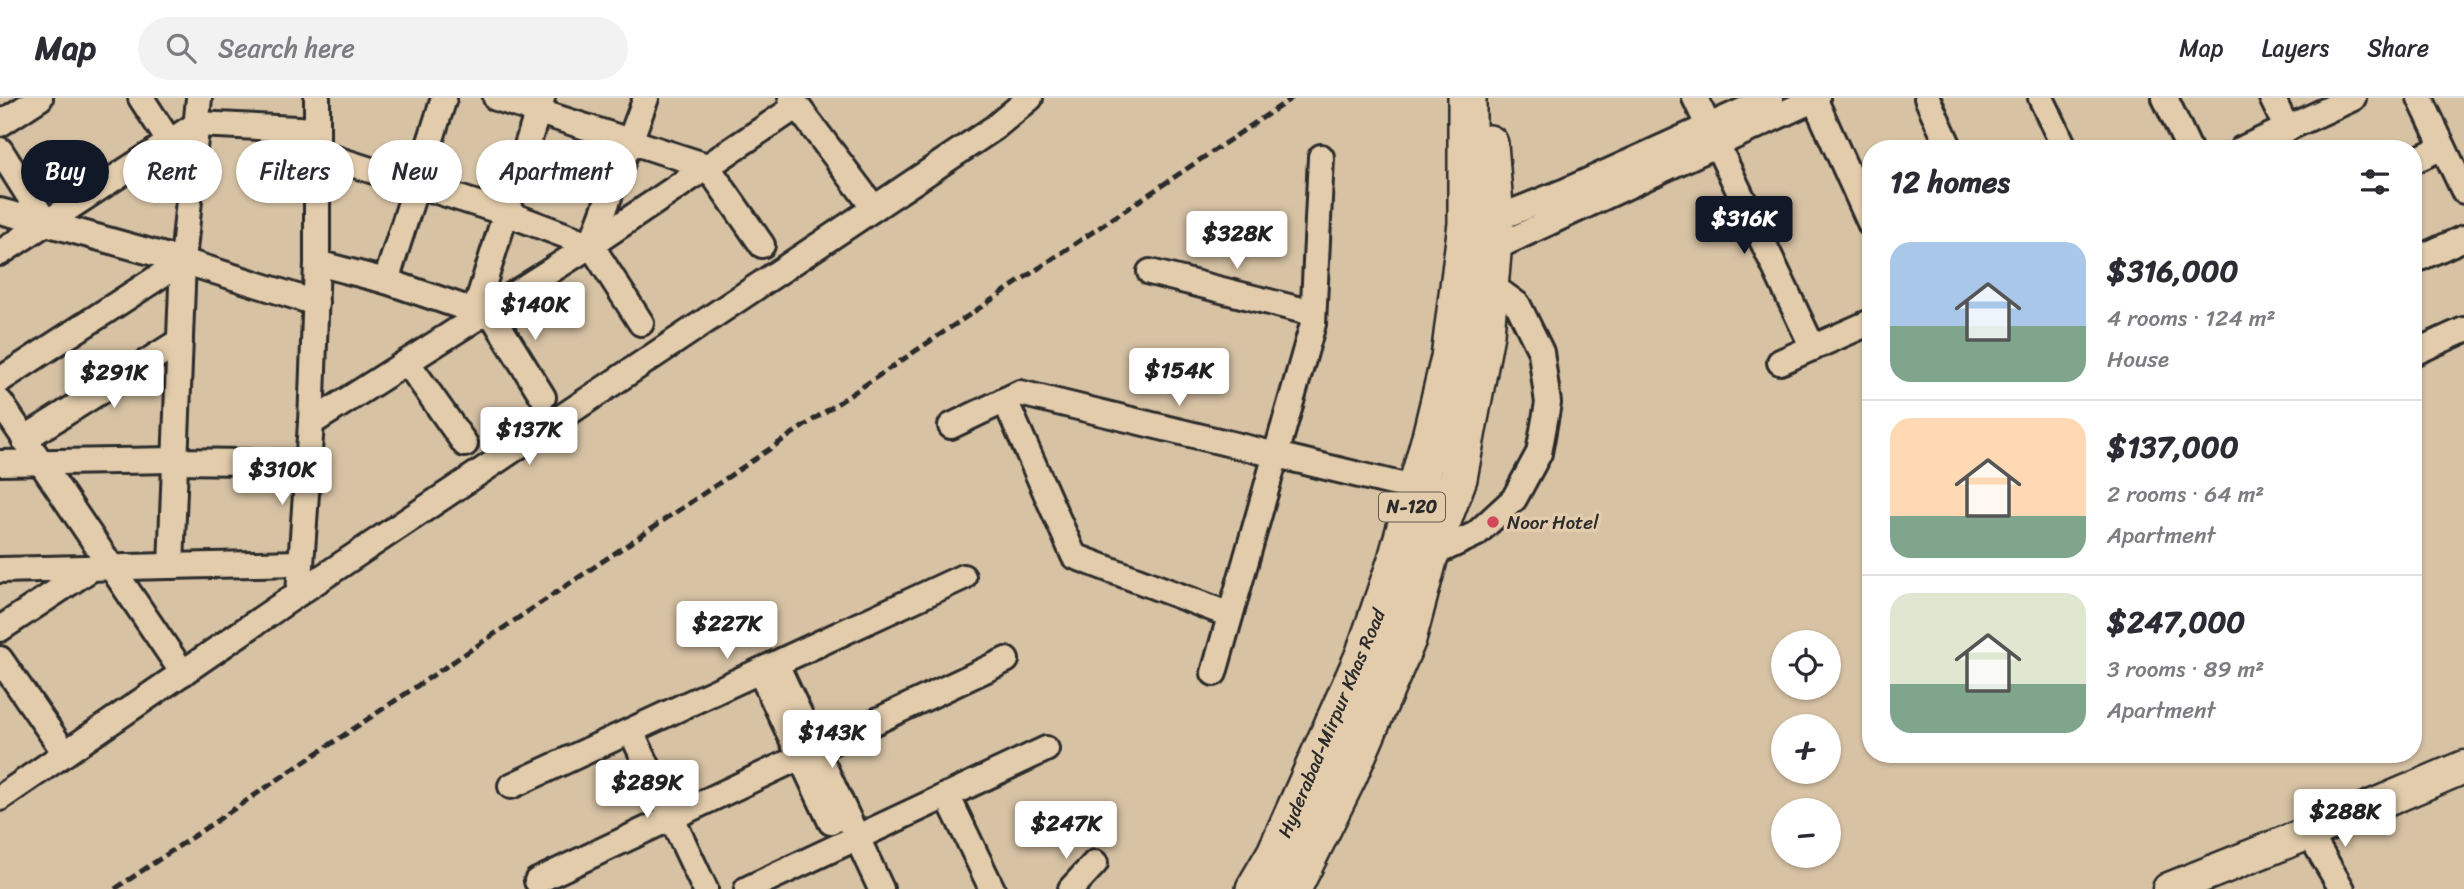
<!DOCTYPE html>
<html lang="en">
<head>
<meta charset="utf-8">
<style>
	:root { --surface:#fff; --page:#f2f2f3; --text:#2b2b33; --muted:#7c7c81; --line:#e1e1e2; --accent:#111827 }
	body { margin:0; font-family:Sriracha,sans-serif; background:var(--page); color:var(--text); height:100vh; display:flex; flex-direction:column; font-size:26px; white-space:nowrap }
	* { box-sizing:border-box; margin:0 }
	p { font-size:23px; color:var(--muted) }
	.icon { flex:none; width:38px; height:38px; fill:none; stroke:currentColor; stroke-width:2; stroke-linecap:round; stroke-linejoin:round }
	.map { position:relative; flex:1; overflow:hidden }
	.details { position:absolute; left:1862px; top:42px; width:560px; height:623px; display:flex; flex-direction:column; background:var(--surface); border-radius:28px; box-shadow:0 2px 5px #0004 }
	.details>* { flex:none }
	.banner { position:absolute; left:21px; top:42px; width:665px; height:63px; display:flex; gap:14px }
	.tools { position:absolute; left:1771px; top:532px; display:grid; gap:14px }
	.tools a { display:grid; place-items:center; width:70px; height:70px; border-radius:50%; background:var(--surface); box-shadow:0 2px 5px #0004; font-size:35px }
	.price { position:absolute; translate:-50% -60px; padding:0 16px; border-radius:7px; background:#fff; color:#222; font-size:23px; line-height:46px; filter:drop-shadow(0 2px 4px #0008) }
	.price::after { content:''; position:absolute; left:50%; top:42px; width:21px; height:16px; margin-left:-10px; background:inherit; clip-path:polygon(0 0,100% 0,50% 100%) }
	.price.selected { background:var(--accent); color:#fff }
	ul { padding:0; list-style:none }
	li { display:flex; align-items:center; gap:21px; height:175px; padding:0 28px }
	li+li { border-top:2px solid var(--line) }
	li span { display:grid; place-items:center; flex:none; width:196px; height:140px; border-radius:21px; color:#555 }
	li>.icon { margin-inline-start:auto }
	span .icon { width:84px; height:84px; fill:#fffc; stroke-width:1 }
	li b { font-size:30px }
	h2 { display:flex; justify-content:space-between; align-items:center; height:84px; padding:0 28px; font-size:30px }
	.pill { padding:0 24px; border-radius:32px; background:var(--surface); box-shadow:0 2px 5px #0004; font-size:24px; line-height:63px }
	.pill.selected { background:var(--accent); color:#fff }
	header { display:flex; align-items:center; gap:42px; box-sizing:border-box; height:98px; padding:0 35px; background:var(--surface); border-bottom:2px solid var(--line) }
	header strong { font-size:33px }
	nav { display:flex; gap:38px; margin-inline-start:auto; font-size:24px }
	.search { width:490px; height:63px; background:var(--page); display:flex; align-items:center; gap:18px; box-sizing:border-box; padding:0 24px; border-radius:38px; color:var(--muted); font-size:26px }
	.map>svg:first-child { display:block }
</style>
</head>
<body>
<header>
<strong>Map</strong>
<div class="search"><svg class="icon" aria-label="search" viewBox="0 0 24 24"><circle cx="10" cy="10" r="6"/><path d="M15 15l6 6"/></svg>Search here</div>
<nav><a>Map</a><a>Layers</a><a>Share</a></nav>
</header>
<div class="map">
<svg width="2464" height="791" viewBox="0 0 2464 791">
	<rect width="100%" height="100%" fill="#d7c2a4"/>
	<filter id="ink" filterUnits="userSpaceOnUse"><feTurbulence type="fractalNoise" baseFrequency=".0143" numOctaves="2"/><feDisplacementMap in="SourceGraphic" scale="14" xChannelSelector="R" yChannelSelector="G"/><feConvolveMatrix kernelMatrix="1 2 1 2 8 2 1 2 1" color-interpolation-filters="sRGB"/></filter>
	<g filter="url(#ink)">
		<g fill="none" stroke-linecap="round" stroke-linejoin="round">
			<g stroke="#2b2b2b" stroke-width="30">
				<g id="minor">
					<polyline points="141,0 169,43"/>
					<polyline points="496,0 707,68 762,147"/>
					<polyline points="791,0 874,110"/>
					<polyline points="1695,0 1813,250"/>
					<polyline points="1814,0 1871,127"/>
					<polyline points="1927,0 1950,51"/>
					<polyline points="2041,0 2065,51"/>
					<polyline points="2165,0 2189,51"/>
					<polyline points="2272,0 2287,31"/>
					<polyline points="2420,0 2464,93"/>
					<polyline points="0,26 40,0"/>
					<polyline points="2242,51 2353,0"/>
					<polyline points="0,52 46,125 183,163 316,205"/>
					<polyline points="317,55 506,115 591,147 641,225"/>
					<polyline points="2413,63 2443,49"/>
					<polyline points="0,113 46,125"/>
					<polyline points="1495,121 1566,93 1771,0"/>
					<polyline points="591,147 646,0"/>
					<polyline points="1492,151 1817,0"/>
					<polyline points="0,155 197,26 317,32"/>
					<polyline points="2413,163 2464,140"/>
					<polyline points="317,165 386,183 483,216"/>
					<polyline points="1150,174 1313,215"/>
					<polyline points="386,183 444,0"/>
					<polyline points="489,212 543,299"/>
					<polyline points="475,213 542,0"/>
					<polyline points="2413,255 2464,232"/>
					<polyline points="407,264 465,346"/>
					<polyline points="1780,264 1871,224"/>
					<polyline points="0,282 183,163"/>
					<polyline points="1005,302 1074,458 1230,517"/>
					<polyline points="0,304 183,575"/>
					<polyline points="311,325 591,147 797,8"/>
					<polyline points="951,328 1020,295 1417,391"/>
					<polyline points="24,341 180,243"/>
					<polyline points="175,363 308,365"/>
					<polyline points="0,365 175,362"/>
					<polyline points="1429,458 1476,436 1514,401 1539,355 1548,305 1541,254 1518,207 1488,185"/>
					<polyline points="171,468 183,163 199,0"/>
					<polyline points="0,472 301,465"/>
					<polyline points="299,495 311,325 317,165 317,0"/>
					<polyline points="0,531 92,470"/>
					<polyline points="0,561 65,655"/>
					<polyline points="776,566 881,791"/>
					<polyline points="760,573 831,724"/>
					<polyline points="1214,575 1313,226 1321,59"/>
					<polyline points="631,633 705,791"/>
					<polyline points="511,688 963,479"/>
					<polyline points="947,697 992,791"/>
					<polyline points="0,700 299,495 994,30 1030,0"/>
					<polyline points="2309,735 2342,791"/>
					<polyline points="537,783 1006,562"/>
					<polyline points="747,791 1046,651"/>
					<polyline points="1071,791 1095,765"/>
				</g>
			</g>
			<g stroke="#2b2b2b" stroke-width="37">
				<polyline id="major" points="2169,791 2309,735 2464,669"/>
			</g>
			<g stroke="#2b2b2b" stroke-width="42">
				<g id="highway">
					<polyline points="1255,791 1276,755 1364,558 1396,465 1431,339 1450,260 1467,126 1467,0"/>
					<polyline points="1292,791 1348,678 1407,541 1429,458 1458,380 1485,236 1495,121 1489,46"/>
				</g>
			</g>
			<use href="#minor" stroke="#e2ccac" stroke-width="24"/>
			<use href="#major" stroke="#e2ccac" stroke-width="32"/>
			<use href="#highway" stroke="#e2ccac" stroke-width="37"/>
			<polyline stroke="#2b2b2b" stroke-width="5" stroke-dasharray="10 5" stroke-linecap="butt" points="115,791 1292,0"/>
		</g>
	</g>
	<circle fill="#d1495b" stroke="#e2ccac" stroke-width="2.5" cx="1493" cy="424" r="7"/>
	<g text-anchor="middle" stroke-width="7" stroke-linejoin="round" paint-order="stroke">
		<rect fill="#e2ccac" stroke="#625b52" stroke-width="2" x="1379" y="394.5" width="66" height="29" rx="5"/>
		<g font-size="18" font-weight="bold" fill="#2b2b2b">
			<text x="1412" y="415">N-120</text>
		</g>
		<g font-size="19" fill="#2b2b2b" stroke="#e2ccac" text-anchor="start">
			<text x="1507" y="431">Noor Hotel</text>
		</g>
		<g font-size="19" fill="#2b2b2b" stroke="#e2ccac">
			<text transform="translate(1331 625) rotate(-67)" y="7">Hyderabad-Mirpur Khas Road</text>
		</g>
	</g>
</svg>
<div class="tools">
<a><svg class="icon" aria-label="locate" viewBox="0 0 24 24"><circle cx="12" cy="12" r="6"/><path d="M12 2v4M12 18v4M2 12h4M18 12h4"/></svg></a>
<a>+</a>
<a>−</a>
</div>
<b class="price selected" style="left:1744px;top:158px">$316K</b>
<b class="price" style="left:1237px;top:173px">$328K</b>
<b class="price" style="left:535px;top:244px">$140K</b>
<b class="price" style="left:1179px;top:310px">$154K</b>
<b class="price" style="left:114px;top:312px">$291K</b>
<b class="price" style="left:529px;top:369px">$137K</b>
<b class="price" style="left:282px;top:409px">$310K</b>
<b class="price" style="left:727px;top:563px">$227K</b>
<b class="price" style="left:832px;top:672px">$143K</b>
<b class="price" style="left:647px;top:722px">$289K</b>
<b class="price" style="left:2345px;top:751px">$288K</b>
<b class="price" style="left:1066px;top:763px">$247K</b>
<div class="banner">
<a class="pill selected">Buy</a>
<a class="pill">Rent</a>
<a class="pill">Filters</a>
<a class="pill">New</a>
<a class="pill">Apartment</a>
</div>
<section class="details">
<h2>12 homes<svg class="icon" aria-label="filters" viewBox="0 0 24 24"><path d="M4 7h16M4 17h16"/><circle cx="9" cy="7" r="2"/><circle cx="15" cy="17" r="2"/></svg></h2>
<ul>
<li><span style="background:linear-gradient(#a9c7e8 60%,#7fa58c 0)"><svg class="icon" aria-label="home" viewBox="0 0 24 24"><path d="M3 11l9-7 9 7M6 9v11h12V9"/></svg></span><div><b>$316,000</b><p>4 rooms · 124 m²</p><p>House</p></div></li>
<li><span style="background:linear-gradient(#ffd9b3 70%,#7fa58c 0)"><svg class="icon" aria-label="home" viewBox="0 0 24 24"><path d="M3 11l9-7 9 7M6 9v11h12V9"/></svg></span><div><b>$137,000</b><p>2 rooms · 64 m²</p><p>Apartment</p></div></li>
<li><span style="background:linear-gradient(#dfe7d0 65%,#7fa58c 0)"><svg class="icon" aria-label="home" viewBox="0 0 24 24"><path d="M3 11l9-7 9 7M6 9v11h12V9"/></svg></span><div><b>$247,000</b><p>3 rooms · 89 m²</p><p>Apartment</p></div></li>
</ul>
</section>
</div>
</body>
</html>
